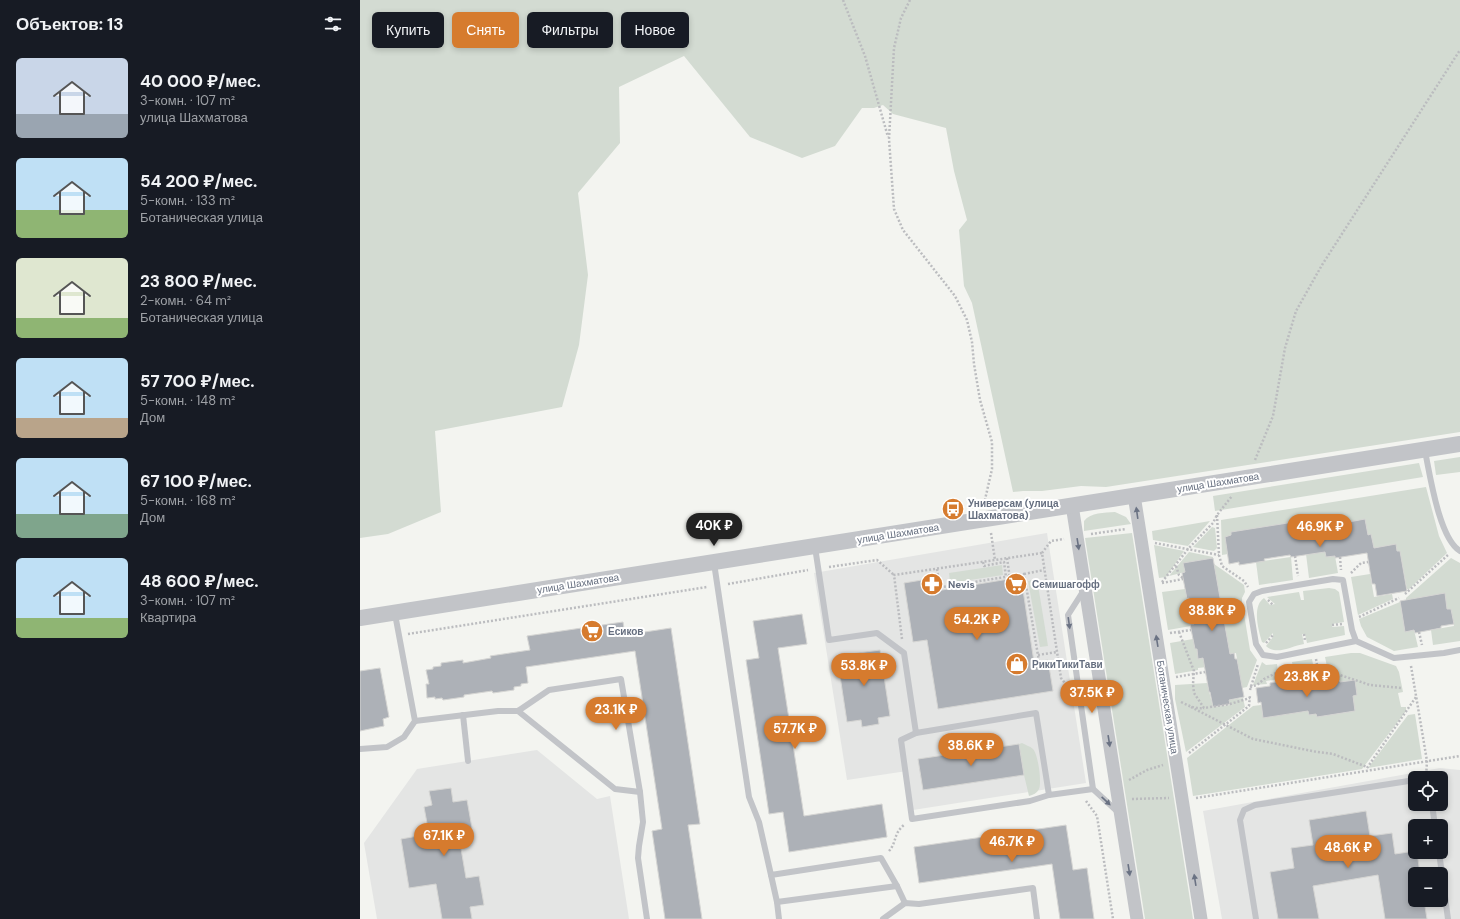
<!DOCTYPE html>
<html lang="ru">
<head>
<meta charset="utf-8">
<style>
	:root { --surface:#171b24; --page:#20242c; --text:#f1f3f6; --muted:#9ea1a6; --accent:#d67b2e }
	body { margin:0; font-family:"DM Sans",sans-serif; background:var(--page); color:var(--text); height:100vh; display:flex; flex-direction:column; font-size:15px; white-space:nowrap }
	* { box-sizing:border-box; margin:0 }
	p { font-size:13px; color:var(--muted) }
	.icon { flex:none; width:22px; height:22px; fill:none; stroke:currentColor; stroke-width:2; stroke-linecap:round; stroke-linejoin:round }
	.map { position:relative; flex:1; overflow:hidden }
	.drawer { display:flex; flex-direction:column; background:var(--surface); width:360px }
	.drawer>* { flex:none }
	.hud { position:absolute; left:12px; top:12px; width:380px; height:36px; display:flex; gap:8px }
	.tools { position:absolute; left:1048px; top:771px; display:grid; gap:8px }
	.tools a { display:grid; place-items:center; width:40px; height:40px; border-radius:6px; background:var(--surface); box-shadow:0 2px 6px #0003; font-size:20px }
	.price { position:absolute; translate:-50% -34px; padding:0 9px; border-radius:14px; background:var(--accent); color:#fff; font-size:13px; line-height:26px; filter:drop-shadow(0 1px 2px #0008) }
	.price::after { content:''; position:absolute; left:50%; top:24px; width:12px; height:9px; margin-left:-6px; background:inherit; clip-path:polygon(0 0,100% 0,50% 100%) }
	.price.selected { background:#222; color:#fff }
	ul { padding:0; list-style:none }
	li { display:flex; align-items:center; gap:12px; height:100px; padding:0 16px }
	li span { display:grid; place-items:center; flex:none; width:112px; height:80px; border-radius:6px; color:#555 }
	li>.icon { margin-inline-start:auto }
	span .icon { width:48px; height:48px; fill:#fffc; stroke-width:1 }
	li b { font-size:17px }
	h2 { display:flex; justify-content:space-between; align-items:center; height:48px; padding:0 16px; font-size:17px }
	.pill { padding:0 14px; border-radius:6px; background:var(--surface); box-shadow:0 2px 6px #0003; font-size:14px; line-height:36px }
	.pill.selected { background:var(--accent); color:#fff }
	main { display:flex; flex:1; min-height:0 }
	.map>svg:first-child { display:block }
</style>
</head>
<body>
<main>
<section class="drawer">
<h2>Объектов: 13<svg class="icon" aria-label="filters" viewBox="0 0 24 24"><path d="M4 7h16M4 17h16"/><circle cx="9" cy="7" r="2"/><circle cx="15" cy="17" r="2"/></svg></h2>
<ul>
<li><span style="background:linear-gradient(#c9d6e8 70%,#9aa5b1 0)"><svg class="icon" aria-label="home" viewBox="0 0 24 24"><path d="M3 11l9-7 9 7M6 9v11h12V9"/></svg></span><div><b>40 000 ₽/мес.</b><p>3-комн. · 107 m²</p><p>улица Шахматова</p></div></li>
<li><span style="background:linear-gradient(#bfe0f5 65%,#8fb573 0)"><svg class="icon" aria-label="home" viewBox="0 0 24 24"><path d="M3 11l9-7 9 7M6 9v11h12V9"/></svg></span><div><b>54 200 ₽/мес.</b><p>5-комн. · 133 m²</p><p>Ботаническая улица</p></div></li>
<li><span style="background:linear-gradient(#dfe7d0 75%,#8fb573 0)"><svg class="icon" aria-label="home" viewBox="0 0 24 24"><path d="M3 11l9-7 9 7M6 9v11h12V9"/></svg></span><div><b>23 800 ₽/мес.</b><p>2-комн. · 64 m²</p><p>Ботаническая улица</p></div></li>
<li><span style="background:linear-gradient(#bfe0f5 75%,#b9a48a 0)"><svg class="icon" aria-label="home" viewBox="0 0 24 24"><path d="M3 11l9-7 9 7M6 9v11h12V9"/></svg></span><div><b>57 700 ₽/мес.</b><p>5-комн. · 148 m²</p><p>Дом</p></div></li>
<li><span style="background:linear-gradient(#bfe0f5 70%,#7fa58c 0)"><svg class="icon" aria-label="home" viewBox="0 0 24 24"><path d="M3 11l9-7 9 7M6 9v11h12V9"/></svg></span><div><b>67 100 ₽/мес.</b><p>5-комн. · 168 m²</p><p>Дом</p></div></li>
<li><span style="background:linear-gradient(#bfe0f5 75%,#8fb573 0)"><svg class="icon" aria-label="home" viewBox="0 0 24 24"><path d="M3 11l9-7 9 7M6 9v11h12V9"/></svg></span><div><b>48 600 ₽/мес.</b><p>3-комн. · 107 m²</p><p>Квартира</p></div></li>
</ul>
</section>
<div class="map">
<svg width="1100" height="919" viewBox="0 0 1100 919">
	<rect width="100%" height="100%" fill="#f3f4f0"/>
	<g fill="#e4e5e4" fill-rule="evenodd">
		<polygon points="687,533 726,783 553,810 547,771 487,780 454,573"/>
		<polygon points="177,750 237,799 250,796 269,919 17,919 4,843 57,769"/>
		<path d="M 1080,768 L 1100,770 L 1100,919 L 862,919 L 843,811 ZM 1055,778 L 1081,778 L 1081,804 L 1055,804 ZM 1055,826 L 1081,826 L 1081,852 L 1055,852 ZM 1055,874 L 1081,874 L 1081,900 L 1055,900 Z"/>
	</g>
	<g fill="#d3dbd2">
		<polygon points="0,0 1100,0 1100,432 746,487 721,486 682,491 663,491 653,492 612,303 604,286 599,230 607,220 594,171 586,128 533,114 523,105 514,108 502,108 475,146 442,158 390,137 324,56 259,87 260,143 218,193 228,275 219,345 202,407 75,431 81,512 28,534 0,538"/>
		<polygon points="1100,457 1100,472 1076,475 1074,461"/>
		<polygon points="1059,463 1063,477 855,511 853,496"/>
		<polygon points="1066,487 1079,536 1087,553 1049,589 1047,589 1040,551 1037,551 1035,544 1014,548 1011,534 1008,535 1005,519 961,527 960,521 954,522 953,519 871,532 871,535 865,537 868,554 862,555 861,520"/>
		<path d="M 755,512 L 766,517 L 771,524 L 724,531 L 724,521 C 731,512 744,513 755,512 Z"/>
		<polygon points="850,521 828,546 793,540 792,531"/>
		<polygon points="852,527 855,528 857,548 854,551 833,547"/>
		<polygon points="772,533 833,919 785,919 725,538"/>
		<polygon points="794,545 824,551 806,577 799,578"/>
		<polygon points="965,551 975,556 978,573 949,578 946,554"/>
		<polygon points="829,552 853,557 853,558 824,563 825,572 809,576"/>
		<polygon points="931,557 933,580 899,585 896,562"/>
		<polygon points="1091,558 1100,563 1100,641 1073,645 1071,630 1094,626 1091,609 1087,609 1085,593 1046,600 1046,598"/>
		<polygon points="854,564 884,585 885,592 882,598 882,602 890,650 897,660 887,687 882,688 876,653 870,654"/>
		<polygon points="642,565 643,575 590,583 589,573"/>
		<polygon points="1010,574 1014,597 1032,594 1033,599 998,615 991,577"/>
		<polygon points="677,579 688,646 680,647 668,581"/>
		<path d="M 969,588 L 975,589 L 979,592 L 984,622 L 972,624 L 972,627 L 984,626 L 985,635 L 947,643 L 945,634 L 942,634 L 944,644 C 931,646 917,656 906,646 L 913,637 L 913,633 L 904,643 L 902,642 C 898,629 892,606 904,598 L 910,605 L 915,604 L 907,597 L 939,592 L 941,600 L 944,600 L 943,591 Z"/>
		<polygon points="825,589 827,598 829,598 834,624 831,624 831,626 808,630 802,592"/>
		<polygon points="1040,602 1045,632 1054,630 1058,647 1034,651 1007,637 1001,626 999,619"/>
		<polygon points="833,639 835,649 837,649 838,659 846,658 847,667 838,668 838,670 815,674 810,643"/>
		<polygon points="991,653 1000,653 1036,666 1039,672 1043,692 1038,693 1041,707 1046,707 1046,711 1002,769 833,796 827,758 893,706 901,705 903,717 948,711 949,715 956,714 957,717 995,711 993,696 980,682 970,681 965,657"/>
		<polygon points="952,659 955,675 953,676 954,683 945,685 944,677 935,679 932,662"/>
		<polygon points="902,662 906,665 917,664 919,679 906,681 907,684 893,685"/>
		<polygon points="847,683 853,707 870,705 869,700 883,698 885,707 826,752 815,699 815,685"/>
		<polygon points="1055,714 1062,759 1008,768 1048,715"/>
		<path d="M 662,743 C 665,745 670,746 673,749 C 678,754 682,782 679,789 C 677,793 673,795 669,796 L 664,775 L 659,744 Z"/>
	</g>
	<g fill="#adb1b7" stroke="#d5d5d3">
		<polygon points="953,519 954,522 960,521 961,527 1005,519 1008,535 1011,534 1014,548 1036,544 1037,551 1040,551 1047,591 1017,596 1015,584 1012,584 1007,553 975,558 975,556 966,557 965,552 931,557 930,555 904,559 905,561 879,565 879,562 869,564 865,537 871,535 871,532"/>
		<polygon points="853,558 870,654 874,653 875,659 877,659 884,697 869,700 870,704 853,707 850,692 849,692 843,658 838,659 837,649 835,649 830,624 834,624 829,598 827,599 822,573 825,572 823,563"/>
		<polygon points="661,577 674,662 688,660 693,691 578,709 567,640 553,642 544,583 574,578 576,591"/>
		<polygon points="1085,593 1087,609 1091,609 1094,624 1081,626 1081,628 1055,633 1054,630 1045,632 1040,601"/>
		<polygon points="442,614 447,644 418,648 444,816 522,804 527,837 429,852 423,812 409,814 386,660 399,658 393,621"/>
		<polygon points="263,622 265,635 311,628 340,824 328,825 342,919 305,919 292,831 302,829 275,651 166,667 168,683 161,684 161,686 154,687 154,690 133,693 132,691 104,695 104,697 83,700 82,698 75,699 75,697 67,698 66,684 69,684 66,670 73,669 73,667 81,666 81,663 103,660 103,663 131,658 130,656 170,650 167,636"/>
		<polygon points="520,650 530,716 518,718 519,724 502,727 501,720 487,722 477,656"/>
		<polygon points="20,668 29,717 23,719 24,726 0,731 0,671"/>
		<polygon points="935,679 935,681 945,680 945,684 979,679 980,682 995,680 997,695 993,696 995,711 957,717 956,714 949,715 948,711 903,718 901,702 898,703 896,688 910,686 910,683"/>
		<polygon points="659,744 664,775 563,790 558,759"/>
		<polygon points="91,788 93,802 107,800 112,828 98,831 106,878 119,876 124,905 110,907 112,919 82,919 76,884 49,888 41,839 69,834 64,807 72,805 69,791"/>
		<polygon points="1006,811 1010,836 1032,833 1035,854 1055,851 1057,852 1060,874 1055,874 1055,900 1064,900 1067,919 1025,919 1018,875 953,886 959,919 918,919 910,872 934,868 931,848 953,845 949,820"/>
		<polygon points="706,825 713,870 727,868 734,919 700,919 692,864 559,883 554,847"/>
	</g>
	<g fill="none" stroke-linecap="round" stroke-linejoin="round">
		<g stroke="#bbbcbf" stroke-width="2.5" stroke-dasharray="2 2" stroke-linecap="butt">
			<polyline points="483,0 505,56 528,137"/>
			<polyline points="550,0 541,18 534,48 529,139 534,209 543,230 595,296 607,320 612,342 614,364 620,400 632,442 632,469 624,504"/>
			<polyline points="895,460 913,416 925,348 936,311 962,265 1100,50"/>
			<polyline points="857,515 859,555 862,566 884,581 888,587"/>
			<polyline points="631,533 635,560"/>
			<polyline points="731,534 766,529"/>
			<polyline points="795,543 859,555"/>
			<polyline points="682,553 691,541 704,539"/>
			<polyline points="935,556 938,576"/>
			<polyline points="980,557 981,570"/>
			<polyline points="647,558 650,579"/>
			<polyline points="623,562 624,566 644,562 646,577"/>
			<polyline points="816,566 819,575 823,578"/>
			<polyline points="469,567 517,560 534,575"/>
			<polyline points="577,569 580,590"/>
			<polyline points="991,573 1001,563 1008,562"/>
			<polyline points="664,574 684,570"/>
			<polyline points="802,582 828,549 853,523 857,515 872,496"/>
			<polyline points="802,583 823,579"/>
			<polyline points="368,584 448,570"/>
			<polyline points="576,588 664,574 679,661"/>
			<polyline points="1045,594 1089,554"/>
			<polyline points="908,600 913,605"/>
			<polyline points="999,617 1039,598"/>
			<polyline points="972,625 982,624"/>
			<polyline points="819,632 834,671 833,684 834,693 844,708 870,704 890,698"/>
			<polyline points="1059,632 1062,645"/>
			<polyline points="810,633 831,630"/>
			<polyline points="48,634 347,587"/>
			<polyline points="944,634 945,641"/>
			<polyline points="542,639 534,575 682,553 701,678 707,686"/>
			<polyline points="906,643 913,635"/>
			<polyline points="678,655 697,652"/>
			<polyline points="956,659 960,682"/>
			<polyline points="1051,666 1067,761 1066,778"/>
			<polyline points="928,669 930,680"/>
			<polyline points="816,677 845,672"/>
			<polyline points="890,687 897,685 904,679 918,672 928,669 943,670 957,670 968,671 1010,685 1042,688"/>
			<polyline points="890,690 898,664"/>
			<path d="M 821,702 C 829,706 835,709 844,708"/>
			<polyline points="831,707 893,739 957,752 973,754 1007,767"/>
			<polyline points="829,753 889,706 890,695"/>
			<polyline points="1007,768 1056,697"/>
			<polyline points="769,780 787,770 803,765"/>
			<polyline points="836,798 1100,756"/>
			<polyline points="772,799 809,798"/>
			<polyline points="726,801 737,816 753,919"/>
			<path d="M 529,851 C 537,842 533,834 544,825"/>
		</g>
		<g stroke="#c2c4c8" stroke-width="6">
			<path d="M 1065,451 C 1070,475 1079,538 1100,551"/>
			<polyline points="455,547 469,640 517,633 544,653 556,733 676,713 689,795 733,789"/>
			<polyline points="354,563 389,797 399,822 411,875 521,858 537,886 545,903"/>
			<polyline points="724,590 708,615 733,789 759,813"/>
			<polyline points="996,641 992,630 983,580 973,579 902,591 894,594 889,602 896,644 903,655 917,657 996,641 1034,658 1084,653 1100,650"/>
			<polyline points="158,711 255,789 280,792"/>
			<polyline points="103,715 108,761"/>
			<polyline points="55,721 138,711 158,711 189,690 261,679 280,792 283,822 279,846 278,858 287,919"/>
			<polyline points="556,733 541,740 552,819 670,801 689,795"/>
			<polyline points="0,749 27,747 44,737 55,721 35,614"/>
			<polyline points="1072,804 1075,826"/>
			<polyline points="1079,852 1088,919"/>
			<polyline points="411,875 417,902 537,886"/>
			<polyline points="417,902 419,919"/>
			<polyline points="523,919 545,903 559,904 673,888 677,919"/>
			<polyline points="896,919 880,820 884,810 895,805 1055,780"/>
		</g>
		<g stroke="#c2c4c8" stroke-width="13">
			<polyline points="774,495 841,919"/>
			<polyline points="712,505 777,919"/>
		</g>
		<polyline stroke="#c2c4c8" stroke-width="16" points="0,618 1100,444"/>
	</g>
	<defs><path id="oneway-solid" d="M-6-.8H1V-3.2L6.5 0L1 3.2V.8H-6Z"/></defs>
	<g fill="#6a7283">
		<use href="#oneway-solid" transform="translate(777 513) rotate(-98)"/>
		<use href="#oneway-solid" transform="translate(718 544) rotate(81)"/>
		<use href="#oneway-solid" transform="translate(709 623) rotate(82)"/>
		<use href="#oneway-solid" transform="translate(797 641) rotate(-99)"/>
		<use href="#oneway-solid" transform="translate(749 741) rotate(81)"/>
		<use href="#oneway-solid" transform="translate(746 801) rotate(43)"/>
		<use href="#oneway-solid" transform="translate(769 870) rotate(81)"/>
		<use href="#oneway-solid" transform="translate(835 880) rotate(-99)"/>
	</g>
	<defs>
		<g id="bus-disc" transform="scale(1.15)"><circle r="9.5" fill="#d67b2e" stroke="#fff"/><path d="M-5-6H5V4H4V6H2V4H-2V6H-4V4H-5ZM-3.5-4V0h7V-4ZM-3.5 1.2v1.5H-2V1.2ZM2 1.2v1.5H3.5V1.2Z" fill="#fff"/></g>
		<g id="pharmacy-disc" transform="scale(1.15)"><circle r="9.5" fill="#d67b2e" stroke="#fff"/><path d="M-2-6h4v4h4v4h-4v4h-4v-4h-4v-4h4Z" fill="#fff"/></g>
		<g id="supermarket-disc" transform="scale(1.15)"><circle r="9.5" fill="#d67b2e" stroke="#fff"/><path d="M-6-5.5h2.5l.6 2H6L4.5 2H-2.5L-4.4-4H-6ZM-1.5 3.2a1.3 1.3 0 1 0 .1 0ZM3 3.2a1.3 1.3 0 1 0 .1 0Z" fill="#fff"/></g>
		<g id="shop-disc" transform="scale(1.15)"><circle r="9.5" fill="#d67b2e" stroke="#fff"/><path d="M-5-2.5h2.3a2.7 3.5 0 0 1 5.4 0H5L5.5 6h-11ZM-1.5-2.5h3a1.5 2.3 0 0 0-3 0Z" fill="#fff"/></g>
	</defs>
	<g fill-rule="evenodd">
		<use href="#bus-disc" x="593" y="509"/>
		<use href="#pharmacy-disc" x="572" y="584"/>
		<use href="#supermarket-disc" x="656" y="584"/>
		<use href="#supermarket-disc" x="232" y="631"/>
		<use href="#shop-disc" x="657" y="664"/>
	</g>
	<g text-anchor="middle" stroke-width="4" stroke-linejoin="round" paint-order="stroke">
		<g font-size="10" fill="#656e7f" stroke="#fff">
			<text transform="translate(858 482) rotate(-9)" y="4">улица Шахматова</text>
			<text transform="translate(538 533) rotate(-9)" y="4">улица Шахматова</text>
			<text transform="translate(218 583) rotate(-9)" y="4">улица Шахматова</text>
			<text transform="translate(808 707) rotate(81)" y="4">Ботаническая улица</text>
		</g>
		<g font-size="10" font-weight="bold" fill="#656e7f" stroke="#fff" text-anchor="start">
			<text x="608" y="507">Универсам (улица<tspan x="608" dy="12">Шахматова)</tspan></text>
			<text x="588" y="588">Nevis</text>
			<text x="672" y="588">Семишагофф</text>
			<text x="248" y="635">Есиков</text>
			<text x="672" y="668">РикиТикиТави</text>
		</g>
	</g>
</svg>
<div class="tools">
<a><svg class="icon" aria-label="locate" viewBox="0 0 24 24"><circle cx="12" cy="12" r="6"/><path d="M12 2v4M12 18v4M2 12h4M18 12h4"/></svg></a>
<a>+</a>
<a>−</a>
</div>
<b class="price selected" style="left:354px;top:547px">40K ₽</b>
<b class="price" style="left:960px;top:548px">46.9K ₽</b>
<b class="price" style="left:852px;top:632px">38.8K ₽</b>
<b class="price" style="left:617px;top:641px">54.2K ₽</b>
<b class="price" style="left:504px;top:687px">53.8K ₽</b>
<b class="price" style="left:947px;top:698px">23.8K ₽</b>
<b class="price" style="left:732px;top:714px">37.5K ₽</b>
<b class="price" style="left:256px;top:731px">23.1K ₽</b>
<b class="price" style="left:435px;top:750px">57.7K ₽</b>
<b class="price" style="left:611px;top:767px">38.6K ₽</b>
<b class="price" style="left:84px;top:857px">67.1K ₽</b>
<b class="price" style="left:652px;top:863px">46.7K ₽</b>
<b class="price" style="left:988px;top:869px">48.6K ₽</b>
<div class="hud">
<a class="pill">Купить</a>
<a class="pill selected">Снять</a>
<a class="pill">Фильтры</a>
<a class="pill">Новое</a>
</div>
</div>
</main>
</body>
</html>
